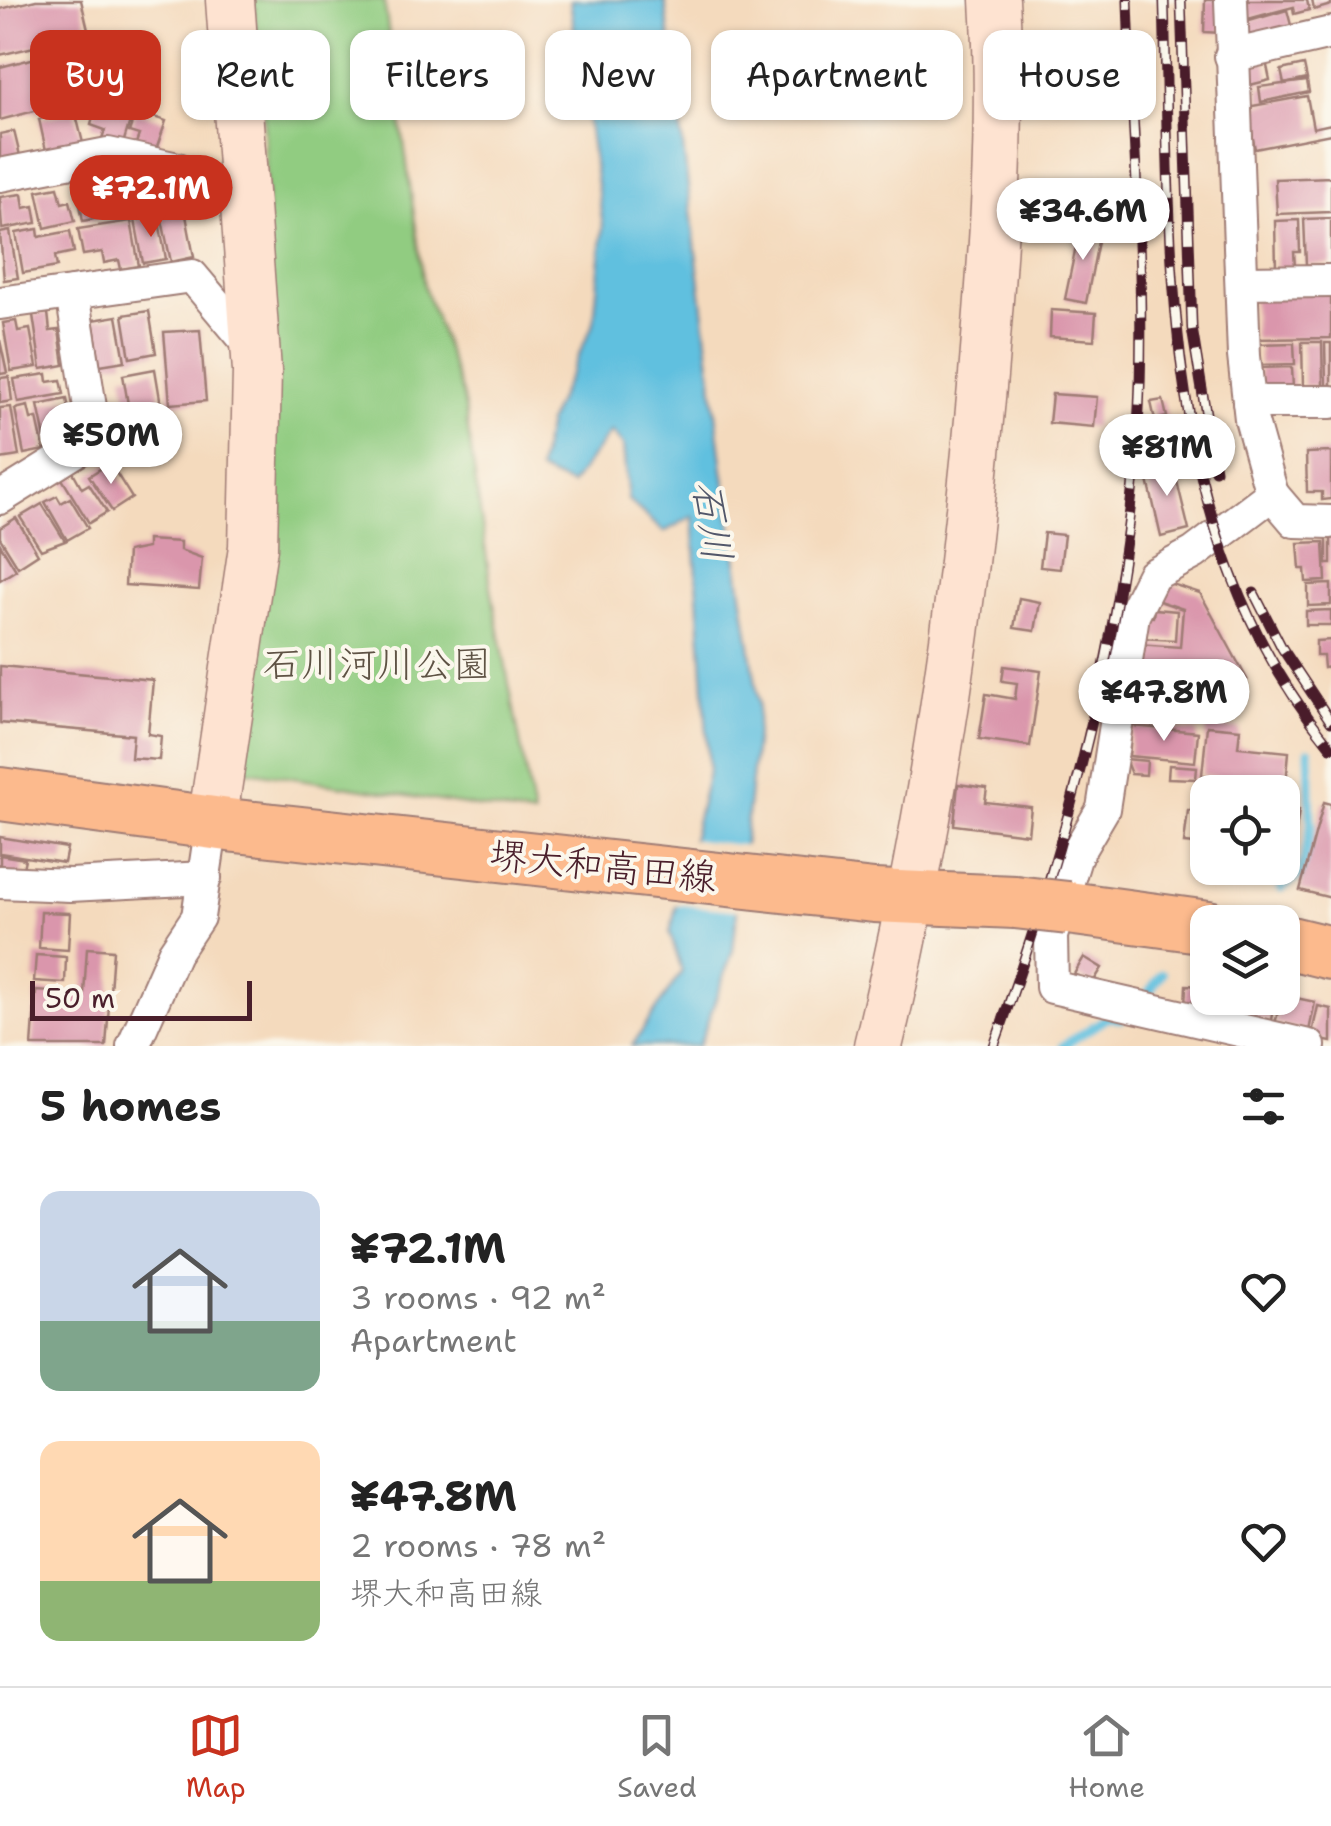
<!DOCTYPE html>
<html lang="en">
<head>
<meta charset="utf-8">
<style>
	:root { --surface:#fff; --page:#f2f2f2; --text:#222; --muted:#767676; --line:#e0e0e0; --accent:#c8321e }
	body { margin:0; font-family:"Shantell Sans","Klee One",sans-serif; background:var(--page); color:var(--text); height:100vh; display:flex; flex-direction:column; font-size:38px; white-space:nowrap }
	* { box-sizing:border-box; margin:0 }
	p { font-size:32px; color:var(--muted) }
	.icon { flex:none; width:55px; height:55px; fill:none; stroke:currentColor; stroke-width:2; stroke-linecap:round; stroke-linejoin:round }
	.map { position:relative; height:1046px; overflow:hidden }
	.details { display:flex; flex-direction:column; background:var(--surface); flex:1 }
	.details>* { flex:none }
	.guide { position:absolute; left:30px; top:30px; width:1272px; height:90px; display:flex; gap:20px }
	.controls { position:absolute; left:1190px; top:775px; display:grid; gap:20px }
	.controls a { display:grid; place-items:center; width:110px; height:110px; border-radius:20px; background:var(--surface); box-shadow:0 2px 8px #0004; font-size:50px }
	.scale { position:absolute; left:30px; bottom:25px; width:222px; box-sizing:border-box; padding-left:10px; border:5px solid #4a1f2b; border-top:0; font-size:28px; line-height:35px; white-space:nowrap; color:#4a1f2b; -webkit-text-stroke:8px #fbf7ec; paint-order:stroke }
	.price { position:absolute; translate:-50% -85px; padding:0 22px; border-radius:35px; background:#fff; color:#222; font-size:32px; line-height:65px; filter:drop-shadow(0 2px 5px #0008) }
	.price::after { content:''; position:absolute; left:50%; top:60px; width:30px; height:22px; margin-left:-15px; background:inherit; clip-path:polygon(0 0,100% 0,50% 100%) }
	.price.current { background:var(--accent); color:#fff }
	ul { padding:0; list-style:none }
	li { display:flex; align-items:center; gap:30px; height:250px; padding:0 40px }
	li span { display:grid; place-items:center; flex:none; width:280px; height:200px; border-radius:20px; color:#555 }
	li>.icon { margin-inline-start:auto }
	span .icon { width:120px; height:120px; fill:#fffc; stroke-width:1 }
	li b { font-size:42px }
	h2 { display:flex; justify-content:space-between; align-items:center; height:120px; padding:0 40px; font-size:42px }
	.tag { padding:0 35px; border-radius:20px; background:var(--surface); box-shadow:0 2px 8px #0004; font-size:35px; line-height:90px }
	.tag.current { background:var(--accent); color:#fff }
	.tabs { display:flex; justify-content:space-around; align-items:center; height:140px; border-top:2px solid var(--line); background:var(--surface); font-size:28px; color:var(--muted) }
	.tabs a { display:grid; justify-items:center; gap:5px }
	.tabs .current { color:var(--accent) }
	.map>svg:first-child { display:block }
</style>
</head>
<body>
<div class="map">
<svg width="1331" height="1046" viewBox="0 0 1331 1046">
	<rect width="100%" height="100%" fill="#fbf7ec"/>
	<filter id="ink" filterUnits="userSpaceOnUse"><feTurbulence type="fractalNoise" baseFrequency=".01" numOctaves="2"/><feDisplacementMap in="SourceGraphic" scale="20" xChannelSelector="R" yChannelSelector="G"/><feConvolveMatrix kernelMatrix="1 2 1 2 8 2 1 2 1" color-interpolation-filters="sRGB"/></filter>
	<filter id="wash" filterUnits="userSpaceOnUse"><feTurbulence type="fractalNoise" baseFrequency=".0048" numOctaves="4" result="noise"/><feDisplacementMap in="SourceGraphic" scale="40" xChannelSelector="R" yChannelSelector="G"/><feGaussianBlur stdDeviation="2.25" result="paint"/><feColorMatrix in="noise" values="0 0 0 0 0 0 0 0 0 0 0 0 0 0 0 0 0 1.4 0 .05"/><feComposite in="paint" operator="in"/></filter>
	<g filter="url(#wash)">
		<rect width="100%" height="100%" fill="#f4dabd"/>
		<path fill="#91cc81" stroke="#6e7656" stroke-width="2.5" d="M 253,0 L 384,0 L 424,286 L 463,396 L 492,594 L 534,816 L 236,769 C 254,513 285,255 253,0 Z"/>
		<polygon fill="#61c0df" stroke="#567085" stroke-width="2.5" points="570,0 665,0 723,470 759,704 733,950 699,1046 632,1046 682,971 670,933 709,768 693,516 664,532 628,500 623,445 611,431 571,485 538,471 548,422 594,322 603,226"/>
		<polygon fill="#f4dabd" points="687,839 749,846 742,911 671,904"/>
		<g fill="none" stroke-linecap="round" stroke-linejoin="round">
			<g stroke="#61c0df" stroke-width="9">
				<polyline points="1281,888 1301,874 1311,826 1309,751"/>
				<polyline points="1143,1000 1162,974"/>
				<polyline points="1063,1046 1108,1017 1122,1019"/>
			</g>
		</g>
		<g id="blocks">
			<g fill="#da96ac">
				<polygon points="36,0 81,0 89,34 0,55 0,9"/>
				<polygon points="1205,0 1222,0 1222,33 1204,32"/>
				<polygon points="1243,0 1307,0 1309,10 1294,14 1293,7 1248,19"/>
				<polygon points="1312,0 1331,0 1331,5 1314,10"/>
				<polygon points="1287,10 1293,33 1251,42 1246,22"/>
				<polygon points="114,38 127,87 0,120 0,67"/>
				<polygon points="1266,61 1270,80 1246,86 1241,67"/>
				<polygon points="1304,65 1307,79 1284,84 1281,70"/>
				<polygon points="1307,81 1309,92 1261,102 1259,87"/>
				<polygon points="1307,96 1313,128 1331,124 1331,134 1255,149 1247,107"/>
				<polygon points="98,100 133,111 122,147 101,141 105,130 91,125"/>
				<polygon points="75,111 84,147 47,155 39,119"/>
				<polygon points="136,111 166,121 155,153 135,146 139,135 129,132"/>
				<polygon points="14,131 21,160 0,165 0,134"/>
				<polygon points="1331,177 1331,212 1277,214 1275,179"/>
				<polygon points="112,181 119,214 83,221 77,189"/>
				<polygon points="146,181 148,192 167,188 168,195 183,192 184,202 124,214 120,197 129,195 127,185"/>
				<polygon points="58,187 62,203 70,201 75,221 45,228 37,191"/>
				<polygon points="22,194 24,208 34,206 37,223 2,229 0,197"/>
				<polygon points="185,210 194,257 171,262 161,215"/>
				<polygon points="158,216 166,259 143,263 135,220"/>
				<polygon points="1331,218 1331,264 1306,265 1304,219"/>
				<polygon points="1299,220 1300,252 1294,252 1295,268 1276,269 1275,221"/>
				<polygon points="131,221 139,266 121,269 119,260 104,263 102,252 83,255 78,229"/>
				<polygon points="1081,222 1101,226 1086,303 1065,299"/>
				<polygon points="38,229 39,237 70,231 74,252 55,256 57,267 23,273 16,233"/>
				<polygon points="10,231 18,278 4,280 0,233"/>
				<polygon points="1331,290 1331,338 1254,339 1253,292"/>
				<polygon points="1051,310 1096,313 1094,340 1050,337"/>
				<polygon points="149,311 156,353 130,358 123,315"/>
				<polygon points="48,313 50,331 59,330 64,365 41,369 33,315"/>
				<polygon points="117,316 125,361 100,365 93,320"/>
				<polygon points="16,321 18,331 30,329 37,367 11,371 3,323"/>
				<polygon points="200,330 206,401 170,404 164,332"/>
				<polygon points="0,340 7,373 0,374"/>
				<polygon points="1302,342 1322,342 1323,386 1303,386"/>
				<polygon points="1294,343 1295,364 1259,365 1259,344"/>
				<polygon points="1325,343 1331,343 1331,385 1326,385"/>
				<polygon points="1292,367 1293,389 1260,390 1259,368"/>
				<polygon points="155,369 163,417 131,422 123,375"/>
				<polygon points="47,374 48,382 61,380 64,394 18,402 14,379"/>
				<polygon points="9,377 12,401 0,403 0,378"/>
				<polygon points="1052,394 1097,397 1094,427 1049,423"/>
				<polygon points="67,399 72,424 57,427 59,435 45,438 38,405"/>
				<polygon points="1163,400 1167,417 1155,420 1151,402"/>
				<polygon points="28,406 31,419 37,418 44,450 24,454 15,409"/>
				<polygon points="11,407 19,456 0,459 0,408"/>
				<polygon points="1166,422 1171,441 1156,445 1151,425"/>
				<polygon points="1331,452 1331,499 1322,500 1322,492 1307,492 1306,453"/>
				<polygon points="1172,461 1189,530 1161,537 1145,467"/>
				<polygon points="110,463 132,498 112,511 89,476"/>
				<polygon points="73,472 82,488 89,484 107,512 89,523 62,479"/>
				<polygon points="57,496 61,503 70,498 88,528 67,540 45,502"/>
				<polygon points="42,504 65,541 41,550 20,517"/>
				<polygon points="16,518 38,554 18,567 0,538 0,528"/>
				<polygon points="1044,533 1064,535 1060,569 1040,567"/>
				<rect x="1327" y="536" width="4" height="28"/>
				<polygon points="147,540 180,542 180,550 202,558 199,590 125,585 127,552 147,548"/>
				<polygon points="1324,542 1326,581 1306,582 1305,569 1300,569 1298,543"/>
				<polygon points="0,544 16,570 0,580"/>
				<polygon points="1153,578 1200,593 1247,679 1135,672 1137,644 1180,647 1183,609 1147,597"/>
				<polygon points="1331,584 1331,605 1308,606 1308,585"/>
				<polygon points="1019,598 1040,602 1035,631 1014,628"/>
				<polygon points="1154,609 1177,611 1175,640 1140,638 1142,616 1153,617"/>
				<polygon points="1331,610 1331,625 1306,625 1306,611"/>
				<polygon points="1331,640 1331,667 1324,668 1323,656 1316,656 1316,641"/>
				<polygon points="0,666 153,680 148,734 161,736 159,760 131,758 133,735 0,723"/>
				<polygon points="1004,666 1041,671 1030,746 979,739 986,694 1015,699 1017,683 1002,681"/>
				<polygon points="1132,726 1198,732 1195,762 1129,756"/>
				<polygon points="1207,726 1240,729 1238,747 1289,752 1286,784 1202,775"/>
				<polygon points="1125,759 1147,761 1146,775 1131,774"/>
				<polygon points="1169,765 1197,767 1196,779 1168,778"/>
				<polygon points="958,784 987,788 985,802 1031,807 1028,834 954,825"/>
				<polygon points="1324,802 1331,804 1331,898 1300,890"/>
				<polygon points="1282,808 1299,810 1292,858 1282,856"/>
				<polygon points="1188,810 1208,812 1208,845 1184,843"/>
				<polygon points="0,837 67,848 64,863 0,853"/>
				<polygon points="0,855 25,859 21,877 0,874"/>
				<polygon points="41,912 70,913 68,950 39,948"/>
				<polygon points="87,948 113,950 106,1046 32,1046 36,991 84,994"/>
				<polygon points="36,955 66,957 65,983 34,981"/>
				<polygon points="1084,957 1102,968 1092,984 1074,974"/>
				<polygon points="1186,985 1198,986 1197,1006 1185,1006"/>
				<polygon points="1282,995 1315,1002 1309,1031 1275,1024"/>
				<polygon points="1213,998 1237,998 1235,1013 1212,1010"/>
				<polygon points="1240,998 1274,998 1271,1021 1238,1016"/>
				<polygon points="1318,1006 1331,1009 1331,1042 1311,1038"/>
			</g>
		</g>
	</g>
	<g filter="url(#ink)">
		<use href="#blocks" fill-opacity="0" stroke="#9f7c74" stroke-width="2.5"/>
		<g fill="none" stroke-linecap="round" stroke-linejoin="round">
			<g stroke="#9f7c74" stroke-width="36">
				<g id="street">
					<polyline points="1231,0 1244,356 1251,419 1272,494 1194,553 1153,575 1133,615 1103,809 1076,855 1051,936 1052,987 1309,1046"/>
					<polyline points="1231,56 1331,33"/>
					<polyline points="0,175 108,154 178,169 247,204"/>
					<polyline points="1243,282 1331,281"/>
					<polyline points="0,303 192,276 256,352"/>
					<polyline points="1249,402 1331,402"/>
					<polyline points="1272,494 1295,521 1331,522"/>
					<polyline points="0,498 95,439 72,293"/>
					<polyline points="0,882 70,885 205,878"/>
					<polyline points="133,1046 174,953 198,917 212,823"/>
				</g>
			</g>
			<g stroke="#9f7c74" stroke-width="51">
				<g id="secondary">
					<polyline points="212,823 253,547 257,371 230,0"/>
					<path d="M 878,1046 C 931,829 963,609 982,387 C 993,258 1003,129 995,0"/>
				</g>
			</g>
			<g stroke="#9f7c74" stroke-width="56">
				<g id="primary">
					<polyline points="0,794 236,826 874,896 1015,902"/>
					<polyline points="1068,908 1208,927"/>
					<polyline points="1282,941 1331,953"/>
				</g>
			</g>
			<use href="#street" stroke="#fff" stroke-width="32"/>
			<use href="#secondary" stroke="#fee3d1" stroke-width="48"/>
			<use href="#primary" stroke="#fcba8d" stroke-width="52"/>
			<g stroke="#4a1f2b" stroke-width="11">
				<g id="rail">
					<path d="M 1164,0 C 1172,259 1156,534 1331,747"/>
					<polyline points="1181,0 1192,328 1215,470"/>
					<polyline points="1254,593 1282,648 1331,722"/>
					<path d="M 994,1046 C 1065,850 1124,635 1138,426 C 1147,290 1132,137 1128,0"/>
				</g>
			</g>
			<use href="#rail" stroke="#fbf7ec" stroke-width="8" stroke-dasharray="22" stroke-linecap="butt"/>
			<g stroke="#9f7c74" stroke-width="56" stroke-linecap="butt">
				<polyline id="primary-bridge" points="1015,902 1068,908"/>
			</g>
			<use href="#primary-bridge" stroke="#fcba8d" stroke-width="52"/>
		</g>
	</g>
	<g text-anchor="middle" stroke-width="8" stroke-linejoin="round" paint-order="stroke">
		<g font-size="38" fill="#5f5345" stroke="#fbf7ec">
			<text x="377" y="677">石川河川公園</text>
		</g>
		<g font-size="38" fill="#4a1f2b" stroke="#fbf7ec">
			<text transform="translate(603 866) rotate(6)" y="13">堺大和高田線</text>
		</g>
		<g font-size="40" font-style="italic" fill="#52576a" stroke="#fbf7ec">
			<text transform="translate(713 521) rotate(82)" y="14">石川</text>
		</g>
	</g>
</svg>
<div class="controls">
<a><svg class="icon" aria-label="locate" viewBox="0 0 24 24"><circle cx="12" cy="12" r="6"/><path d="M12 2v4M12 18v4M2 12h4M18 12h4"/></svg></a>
<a><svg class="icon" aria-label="layers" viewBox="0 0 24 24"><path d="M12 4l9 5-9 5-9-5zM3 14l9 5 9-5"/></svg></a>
</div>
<div class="scale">50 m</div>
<b class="price current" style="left:151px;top:240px">¥72.1M</b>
<b class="price" style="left:1083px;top:263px">¥34.6M</b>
<b class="price" style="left:111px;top:487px">¥50M</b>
<b class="price" style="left:1167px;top:499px">¥81M</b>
<b class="price" style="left:1164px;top:744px">¥47.8M</b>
<div class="guide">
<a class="tag current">Buy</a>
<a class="tag">Rent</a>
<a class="tag">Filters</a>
<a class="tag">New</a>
<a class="tag">Apartment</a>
<a class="tag">House</a>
</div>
</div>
<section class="details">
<h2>5 homes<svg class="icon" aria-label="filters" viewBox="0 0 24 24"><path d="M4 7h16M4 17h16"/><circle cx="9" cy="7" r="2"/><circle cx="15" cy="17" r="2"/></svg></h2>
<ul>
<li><span style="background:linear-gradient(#c9d6e8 65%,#7fa58c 0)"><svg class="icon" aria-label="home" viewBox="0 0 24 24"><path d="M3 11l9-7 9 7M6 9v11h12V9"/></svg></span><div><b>¥72.1M</b><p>3 rooms · 92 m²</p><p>Apartment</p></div><svg class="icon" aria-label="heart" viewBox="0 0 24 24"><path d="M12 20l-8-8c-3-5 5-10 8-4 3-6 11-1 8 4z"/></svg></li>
<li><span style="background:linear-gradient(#ffd9b3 70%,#8fb573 0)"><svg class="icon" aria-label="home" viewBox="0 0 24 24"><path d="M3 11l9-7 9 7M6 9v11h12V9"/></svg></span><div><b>¥47.8M</b><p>2 rooms · 78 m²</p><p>堺大和高田線</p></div><svg class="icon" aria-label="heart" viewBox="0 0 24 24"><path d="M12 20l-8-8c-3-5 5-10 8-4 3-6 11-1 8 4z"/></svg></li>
</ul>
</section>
<nav class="tabs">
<a class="current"><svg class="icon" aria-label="map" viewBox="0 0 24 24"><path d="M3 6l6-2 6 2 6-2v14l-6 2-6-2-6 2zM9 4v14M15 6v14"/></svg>Map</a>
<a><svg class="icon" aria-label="saved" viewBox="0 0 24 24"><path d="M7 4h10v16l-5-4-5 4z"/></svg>Saved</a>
<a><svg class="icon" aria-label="home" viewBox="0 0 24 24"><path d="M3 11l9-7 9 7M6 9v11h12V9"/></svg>Home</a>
</nav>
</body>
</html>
